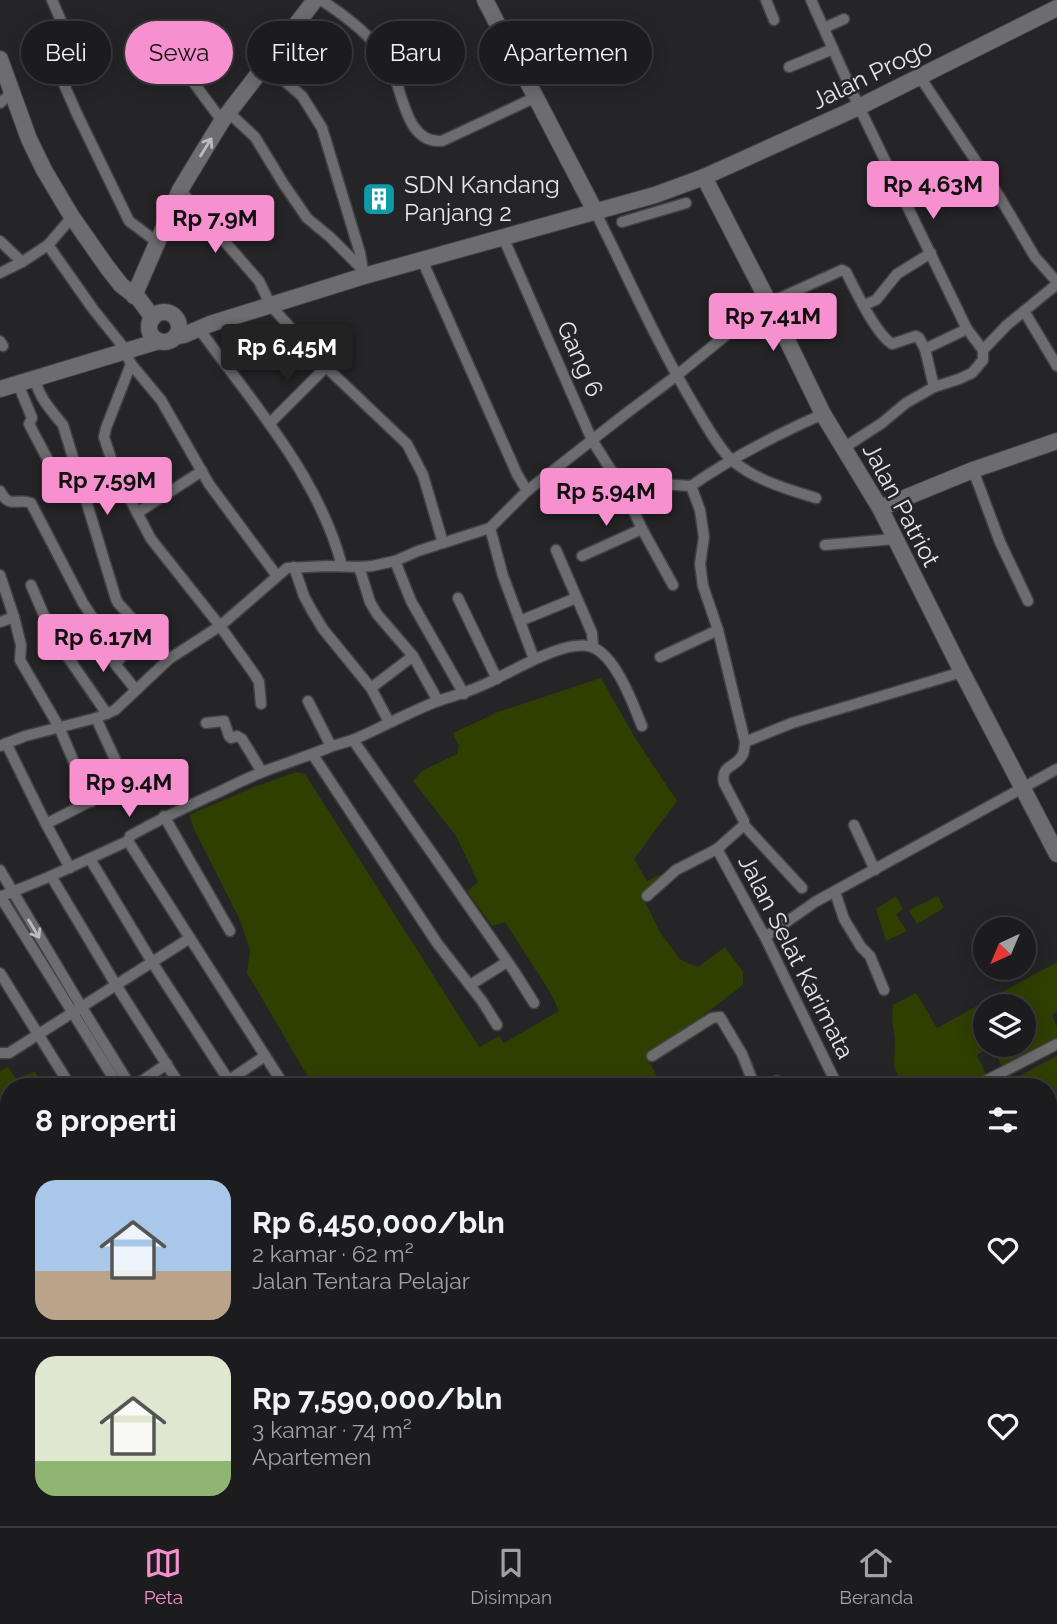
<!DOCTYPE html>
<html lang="id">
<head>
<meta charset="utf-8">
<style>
	:root { --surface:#1c1b1d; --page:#29282a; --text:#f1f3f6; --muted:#a0a1a4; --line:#3a393b; --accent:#f790ce }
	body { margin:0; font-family:Raleway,sans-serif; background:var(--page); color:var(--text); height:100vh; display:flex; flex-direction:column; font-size:26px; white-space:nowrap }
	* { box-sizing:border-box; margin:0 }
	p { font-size:23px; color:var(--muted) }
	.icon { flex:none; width:38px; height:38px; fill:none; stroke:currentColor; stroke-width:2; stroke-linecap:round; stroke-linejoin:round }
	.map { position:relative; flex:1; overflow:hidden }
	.sheet { position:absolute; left:0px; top:1078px; width:1057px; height:448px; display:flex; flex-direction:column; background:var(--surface); border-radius:28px 28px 0 0; box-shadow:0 4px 18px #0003,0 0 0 2px var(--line) }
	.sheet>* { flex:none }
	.banner { position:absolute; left:21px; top:21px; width:700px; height:63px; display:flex; gap:14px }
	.needle { width:46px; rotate:224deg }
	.buttons { position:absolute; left:973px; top:917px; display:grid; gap:14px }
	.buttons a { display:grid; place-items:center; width:63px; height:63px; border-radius:50%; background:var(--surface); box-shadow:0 4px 18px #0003,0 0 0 2px var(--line); font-size:35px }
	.price { position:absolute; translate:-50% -60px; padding:0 16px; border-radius:7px; background:var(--accent); color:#111; font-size:23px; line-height:46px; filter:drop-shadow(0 2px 4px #0008) }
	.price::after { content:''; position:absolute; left:50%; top:42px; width:21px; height:16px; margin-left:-10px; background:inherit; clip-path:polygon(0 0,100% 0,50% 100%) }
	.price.current { background:#222; color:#fff }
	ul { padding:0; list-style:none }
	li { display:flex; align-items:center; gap:21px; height:175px; padding:0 35px }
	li+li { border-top:2px solid var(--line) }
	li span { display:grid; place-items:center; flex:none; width:196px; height:140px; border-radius:21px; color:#555 }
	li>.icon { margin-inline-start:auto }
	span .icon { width:84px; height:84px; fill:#fffc; stroke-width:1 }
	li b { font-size:30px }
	h2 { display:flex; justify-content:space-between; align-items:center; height:84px; padding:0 35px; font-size:30px }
	.pill { padding:0 24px; border-radius:32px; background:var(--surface); box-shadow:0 4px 18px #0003,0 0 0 2px var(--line); font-size:24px; line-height:63px }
	.pill.current { background:var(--accent); color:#111 }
	.tab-bar { display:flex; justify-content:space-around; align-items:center; height:98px; border-top:2px solid var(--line); background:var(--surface); font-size:19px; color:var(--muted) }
	.tab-bar a { display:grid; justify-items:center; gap:4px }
	.tab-bar .current { color:var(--accent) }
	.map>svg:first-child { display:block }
</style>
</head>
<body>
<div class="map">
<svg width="1057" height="1526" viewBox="0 0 1057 1526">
	<rect width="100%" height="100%" fill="#252427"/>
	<g fill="#2f3f00" fill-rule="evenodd">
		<polygon points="601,678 637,741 677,801 634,859 647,881 659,875 662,879 642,896 661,934 681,960 698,967 725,947 743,972 743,985 683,1031 646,1056 663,1087 314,1087 247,973 250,950 239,918 195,831 189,815 254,787 296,772 305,774 479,1047 499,1036 504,1043 559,1011 550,992 505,922 492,926 467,891 478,882 456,836 413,781 422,771 457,754 459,746 453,733 498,712"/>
		<polygon points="896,896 903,909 896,915 907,931 886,941 876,909"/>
		<polygon points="938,896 944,908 917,924 909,910"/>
		<path d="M 1057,962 L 1057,1012 L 1052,1015 L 1057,1027 L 1057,1047 L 1006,1075 L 992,1046 L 977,1055 L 991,1084 L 985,1087 L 901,1087 L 894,1065 L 895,1040 L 892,1020 L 893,1005 L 916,993 L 937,1028 ZM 985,1006 L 1024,1006 L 1024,1045 L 985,1045 Z"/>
		<polygon points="1057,1056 1057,1152 1053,1154 1057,1162 1057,1193 1053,1192 1048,1194 1048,1087 998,1087"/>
		<polygon points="8,1067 16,1079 35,1071 44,1087 9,1087 9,1260 0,1265 0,1071"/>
		<polygon points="1057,1402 1057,1455 1048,1460 1048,1406"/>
		<polygon points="9,1489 9,1517 675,1517 680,1526 0,1526 0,1496"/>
		<polygon points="1048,1504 1049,1504 1057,1517 1057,1526 1029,1526 1022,1517 1048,1517"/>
	</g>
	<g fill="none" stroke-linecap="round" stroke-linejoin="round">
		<g stroke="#424244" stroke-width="13">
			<g id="street">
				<polyline points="52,0 78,60 78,67 67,76 63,82 77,114 129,221 157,242"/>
				<path d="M 321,0 C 346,16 368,33 386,57 C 403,82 402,144 442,141 L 536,97"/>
				<polyline points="766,0 774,20"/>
				<polyline points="811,0 859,107 967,329 983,350"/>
				<polyline points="824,28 844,19"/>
				<polyline points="180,64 222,121"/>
				<polyline points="265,64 302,96 322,128 360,253 364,276"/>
				<polyline points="789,67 833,49"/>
				<polyline points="920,77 999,196 1035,257 1057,282"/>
				<polyline points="0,103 13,92"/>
				<polyline points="229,113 255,137 283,183 307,218 330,237 363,270"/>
				<polyline points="180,190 259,281 271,306 326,367 407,444 423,475 443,543"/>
				<path d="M 595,211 C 628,277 658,346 697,410 C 706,425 721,452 734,462 C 758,481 787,489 816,498"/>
				<polyline points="622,222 686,203"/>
				<polyline points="503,237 592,440 626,494 642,529 673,585"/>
				<polyline points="0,241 22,262"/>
				<polyline points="48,245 93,309 121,344"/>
				<polyline points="422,260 517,474 527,491"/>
				<polyline points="0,273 22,262 48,245 72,217"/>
				<polyline points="864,305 876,300 897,274 931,253"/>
				<polyline points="1024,311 1057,366"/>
				<path d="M 199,329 C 215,350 231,372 247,393 C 287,447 325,501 342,566"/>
				<polyline points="0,341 3,346"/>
				<polyline points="925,349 934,387"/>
				<polyline points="125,352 131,364 106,428 104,437 115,471 151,539 220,626 255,675 259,682 261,704"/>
				<polyline points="131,364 161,400 209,484 277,576"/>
				<path d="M 35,380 C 40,399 51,410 63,425 L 116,599 L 118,603 L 169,659"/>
				<polyline points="18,384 32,418 29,424 48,460"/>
				<path d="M 823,414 C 778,434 732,457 691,486 L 700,510 L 704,537 L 700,564 L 703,586 L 718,630 L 745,742 C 745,744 744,752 743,754 C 737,768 720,764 724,783 L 744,821 L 744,825 L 717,849 L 765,937 L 838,1087"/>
				<polyline points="270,423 326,367"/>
				<polyline points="845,447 882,423 906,403 934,387 959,379 972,373 983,360 983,350 1007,325 1057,284"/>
				<polyline points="973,470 1000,542 1028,601"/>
				<path d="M 0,491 C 9,509 17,498 31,503 L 83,603 L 120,659 L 115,664 L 136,690"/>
				<polyline points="626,494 646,483 691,486"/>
				<polyline points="137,513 202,471"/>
				<polyline points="490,528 503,576 534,659"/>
				<polyline points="825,545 894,539"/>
				<polyline points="556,550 592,633 593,647"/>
				<polyline points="582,556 642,529"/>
				<polyline points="395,561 411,601 464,694"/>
				<polyline points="294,567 304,596 312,611 323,629 371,688 389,722"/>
				<polyline points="359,567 370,602 377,614 413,656 438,701"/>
				<polyline points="0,575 14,617 21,645 20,660 59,727 91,802"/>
				<polyline points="31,585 52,634 107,714"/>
				<polyline points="458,598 497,679"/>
				<polyline points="520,621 576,598"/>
				<polyline points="0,622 14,617"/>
				<polyline points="660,657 718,630"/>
				<polyline points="371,688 413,656"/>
				<polyline points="308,701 331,746"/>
				<polyline points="206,723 224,721 229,736 231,738 237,736 242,739 262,772"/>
				<polyline points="353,740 514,971 534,1003"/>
				<polyline points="745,742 792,723 962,672"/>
				<polyline points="6,743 46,824 70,868"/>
				<path d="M 0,746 L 25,736 L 96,718 L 115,710 L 169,659 L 220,626 L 287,568 L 327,566 L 359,567 L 372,566 L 395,561 L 418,551 L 490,528 L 527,491 L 624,415 L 676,376 L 741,323 L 769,303 L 842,270 L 846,272 C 856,291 875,333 892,344 L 916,336 L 919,338 L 925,349 L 967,329"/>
				<polyline points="313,755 437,943 482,1001 497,1025"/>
				<polyline points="164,816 230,931"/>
				<polyline points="46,824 126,783 96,718"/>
				<polyline points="744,825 802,888"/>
				<polyline points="854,825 875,870"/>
				<polyline points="128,841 285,1087"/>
				<polyline points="90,859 152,962 233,1087"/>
				<polyline points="0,870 81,1006 131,1087"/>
				<polyline points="51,876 116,985 181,1087"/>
				<polyline points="835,892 844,919 861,947 870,956 884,990"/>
				<polyline points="0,896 119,1087"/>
				<polyline points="647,896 676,870 717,849"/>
				<path d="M 0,897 L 51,876 L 128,841 L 130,836 C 160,819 190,805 221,791 C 235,784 250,777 265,771 C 286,763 308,756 330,747 C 338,744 347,742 355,739 C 383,727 409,712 438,701 C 453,696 468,692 483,685 C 509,674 564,638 592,647 C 616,656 633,704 642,726"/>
				<polyline points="765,937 815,902 1057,769"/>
				<polyline points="0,973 71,1087"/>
				<polyline points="470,985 507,962"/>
				<polyline points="0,1053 9,1053 190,938"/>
				<polyline points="652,1056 712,1018 720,1017 742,1054 755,1087"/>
				<polyline points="133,1087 167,1064"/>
				<polyline points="219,1087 265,1056"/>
				<polyline points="766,1087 777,1081 781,1083 784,1087"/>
				<polyline points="974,1087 1057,1044"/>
				<polyline points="1048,1251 1057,1246"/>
				<polyline points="0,1281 9,1277"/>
				<polyline points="0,1334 9,1329"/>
				<polyline points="0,1344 9,1360"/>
				<polyline points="0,1425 9,1419"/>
				<polyline points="1048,1464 1057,1460"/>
				<polyline points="1048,1492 1057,1509"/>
				<polyline points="679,1517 683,1526"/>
				<polyline points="737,1517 742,1526"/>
				<polyline points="802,1517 806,1526"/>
				<polyline points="966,1517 974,1526"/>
				<polyline points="872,1526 882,1517"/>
			</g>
		</g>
		<g stroke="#424244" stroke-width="18">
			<g id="secondary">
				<polyline points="485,0 595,211"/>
				<polyline points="0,59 29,139 44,170 72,217 107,267 121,285 139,299 153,318"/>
				<polyline points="704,177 769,303 823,414 880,508 962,672 1057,854"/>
				<polyline points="134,296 180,190 203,152 222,121 315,0"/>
				<circle cx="164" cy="327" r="15"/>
				<polyline points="176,336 184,335 210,324 364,276 655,195 704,177 859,107 1057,8"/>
				<polyline points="0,389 159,341"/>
				<polyline points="880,508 973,470 1057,441"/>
			</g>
		</g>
		<use href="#street" stroke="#6d6c6f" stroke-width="10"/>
		<use href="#secondary" stroke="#6d6c6f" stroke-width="16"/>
	</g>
	<defs><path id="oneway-shaft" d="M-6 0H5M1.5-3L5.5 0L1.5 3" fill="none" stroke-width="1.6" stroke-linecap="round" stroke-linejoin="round" transform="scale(1.75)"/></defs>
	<g stroke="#bcbcbe">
		<use href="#oneway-shaft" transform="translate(206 147) rotate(-58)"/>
		<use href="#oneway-shaft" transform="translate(34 929) rotate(59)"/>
	</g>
	<defs>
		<g id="building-square" transform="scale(1.75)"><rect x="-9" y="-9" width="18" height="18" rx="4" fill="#0f9aa8" stroke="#252427"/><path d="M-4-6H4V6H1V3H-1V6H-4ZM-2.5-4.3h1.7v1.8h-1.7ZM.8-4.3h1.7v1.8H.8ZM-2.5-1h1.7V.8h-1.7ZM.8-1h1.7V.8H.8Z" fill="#fff"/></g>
	</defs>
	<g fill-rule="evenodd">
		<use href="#building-square" x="379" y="199"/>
	</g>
	<g text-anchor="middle" stroke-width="5" stroke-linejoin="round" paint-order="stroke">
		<g font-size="24" fill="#e7e7e9" stroke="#252427">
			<text transform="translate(872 74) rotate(-26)" y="8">Jalan Progo</text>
			<text transform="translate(580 359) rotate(66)" y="8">Gang 6</text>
			<text transform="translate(901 505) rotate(62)" y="8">Jalan Patriot</text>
			<text transform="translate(796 957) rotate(63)" y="8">Jalan Selat Karimata</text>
		</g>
		<g font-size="24" fill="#e7e7e9" stroke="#252427" text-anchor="start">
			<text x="404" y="193">SDN Kandang<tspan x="404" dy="28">Panjang 2</tspan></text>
		</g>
	</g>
</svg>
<div class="buttons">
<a><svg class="needle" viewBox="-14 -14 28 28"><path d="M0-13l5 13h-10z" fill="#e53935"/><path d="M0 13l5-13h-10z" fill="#a0a1a4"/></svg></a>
<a><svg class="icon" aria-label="layers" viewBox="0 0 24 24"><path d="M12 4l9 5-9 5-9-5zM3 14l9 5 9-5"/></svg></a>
</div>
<b class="price" style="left:933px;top:221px">Rp 4.63M</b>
<b class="price" style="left:215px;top:255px">Rp 7.9M</b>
<b class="price" style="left:773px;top:353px">Rp 7.41M</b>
<b class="price current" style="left:287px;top:384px">Rp 6.45M</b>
<b class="price" style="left:107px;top:517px">Rp 7.59M</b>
<b class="price" style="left:606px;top:528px">Rp 5.94M</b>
<b class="price" style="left:103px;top:674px">Rp 6.17M</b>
<b class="price" style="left:129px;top:819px">Rp 9.4M</b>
<div class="banner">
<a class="pill">Beli</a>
<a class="pill current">Sewa</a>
<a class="pill">Filter</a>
<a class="pill">Baru</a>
<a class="pill">Apartemen</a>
</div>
<section class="sheet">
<h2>8 properti<svg class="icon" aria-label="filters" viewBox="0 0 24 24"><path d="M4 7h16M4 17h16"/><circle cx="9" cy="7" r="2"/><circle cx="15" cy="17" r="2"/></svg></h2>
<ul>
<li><span style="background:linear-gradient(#a9c7e8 65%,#b9a48a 0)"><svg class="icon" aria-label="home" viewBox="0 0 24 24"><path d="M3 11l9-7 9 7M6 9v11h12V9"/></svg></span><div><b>Rp 6,450,000/bln</b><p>2 kamar · 62 m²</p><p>Jalan Tentara Pelajar</p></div><svg class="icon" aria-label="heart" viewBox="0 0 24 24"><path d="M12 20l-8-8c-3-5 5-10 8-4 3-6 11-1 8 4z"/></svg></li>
<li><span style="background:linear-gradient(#dfe7d0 75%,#8fb573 0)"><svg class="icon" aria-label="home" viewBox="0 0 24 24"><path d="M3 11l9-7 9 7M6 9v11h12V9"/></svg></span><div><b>Rp 7,590,000/bln</b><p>3 kamar · 74 m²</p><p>Apartemen</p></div><svg class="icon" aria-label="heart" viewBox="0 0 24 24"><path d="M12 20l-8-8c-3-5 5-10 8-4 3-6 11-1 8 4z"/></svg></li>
</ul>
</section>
</div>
<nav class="tab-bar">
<a class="current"><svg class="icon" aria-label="map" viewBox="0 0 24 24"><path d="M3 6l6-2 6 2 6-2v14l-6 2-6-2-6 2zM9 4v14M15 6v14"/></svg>Peta</a>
<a><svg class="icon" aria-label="saved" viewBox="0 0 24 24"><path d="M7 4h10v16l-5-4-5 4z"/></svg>Disimpan</a>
<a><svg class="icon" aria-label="home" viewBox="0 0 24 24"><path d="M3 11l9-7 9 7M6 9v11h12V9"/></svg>Beranda</a>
</nav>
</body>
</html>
